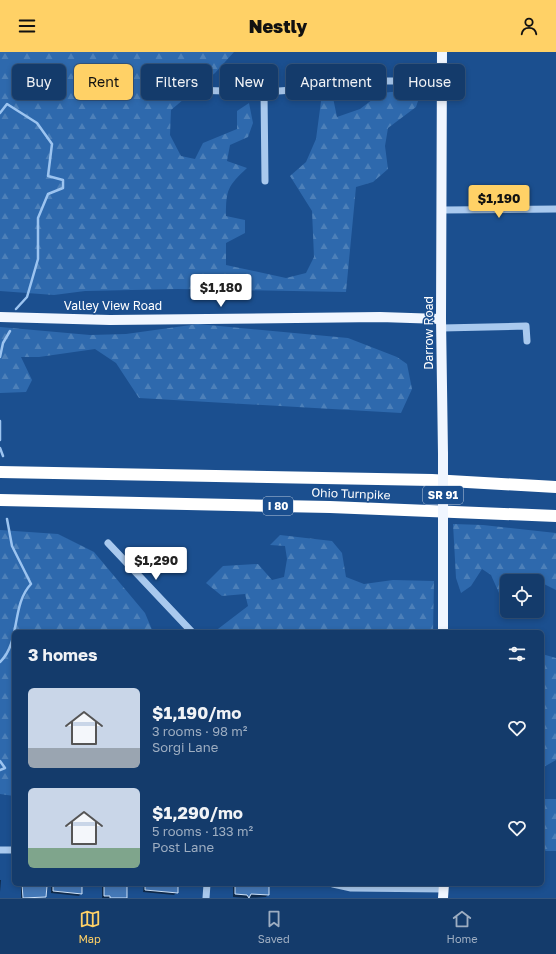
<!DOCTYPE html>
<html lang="en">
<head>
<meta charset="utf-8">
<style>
	:root { --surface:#143b6b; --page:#214673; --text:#f1f3f6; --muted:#9dadc1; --line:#33557e; --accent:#ffd166 }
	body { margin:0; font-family:"Golos Text",sans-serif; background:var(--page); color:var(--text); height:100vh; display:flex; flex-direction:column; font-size:15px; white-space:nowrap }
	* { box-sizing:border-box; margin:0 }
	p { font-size:13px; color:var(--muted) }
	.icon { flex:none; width:22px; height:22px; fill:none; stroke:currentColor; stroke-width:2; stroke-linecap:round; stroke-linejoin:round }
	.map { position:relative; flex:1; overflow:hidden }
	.panel { position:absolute; left:12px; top:578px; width:532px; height:256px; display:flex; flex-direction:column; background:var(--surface); border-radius:6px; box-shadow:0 2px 6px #0003,0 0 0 1px var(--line) }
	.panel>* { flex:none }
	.banner { position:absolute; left:12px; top:12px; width:532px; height:36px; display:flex; gap:8px }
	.controls { position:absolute; left:500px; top:522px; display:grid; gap:8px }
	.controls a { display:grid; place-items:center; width:44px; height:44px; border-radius:6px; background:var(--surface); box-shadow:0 2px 6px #0003,0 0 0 1px var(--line); font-size:20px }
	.price { position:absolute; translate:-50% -34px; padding:0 9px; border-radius:4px; background:#fff; color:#222; font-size:13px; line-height:26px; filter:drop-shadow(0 1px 2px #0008) }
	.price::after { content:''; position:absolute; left:50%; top:24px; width:12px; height:9px; margin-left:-6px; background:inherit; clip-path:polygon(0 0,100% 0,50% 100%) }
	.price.current { background:var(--accent); color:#111 }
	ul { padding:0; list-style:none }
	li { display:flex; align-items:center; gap:12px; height:100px; padding:0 16px }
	li span { display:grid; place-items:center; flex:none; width:112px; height:80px; border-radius:6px; color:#555 }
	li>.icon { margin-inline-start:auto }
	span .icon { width:48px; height:48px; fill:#fffc; stroke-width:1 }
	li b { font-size:17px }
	h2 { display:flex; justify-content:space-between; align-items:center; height:48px; padding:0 16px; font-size:17px }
	.chip { padding:0 14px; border-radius:6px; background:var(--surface); box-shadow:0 2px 6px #0003,0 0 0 1px var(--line); font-size:14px; line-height:36px }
	.chip.current { background:var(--accent); color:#111 }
	header { display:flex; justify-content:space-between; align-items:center; height:52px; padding:0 16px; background:var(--accent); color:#111; font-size:18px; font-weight:800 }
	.tab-bar { display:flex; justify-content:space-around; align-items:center; height:56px; border-top:1px solid var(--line); background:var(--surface); font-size:11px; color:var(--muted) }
	.tab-bar a { display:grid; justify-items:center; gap:2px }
	.tab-bar .current { color:var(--accent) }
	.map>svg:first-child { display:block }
</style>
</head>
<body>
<header><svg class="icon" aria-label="menu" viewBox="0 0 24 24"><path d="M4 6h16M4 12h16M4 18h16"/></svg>Nestly<svg class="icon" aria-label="person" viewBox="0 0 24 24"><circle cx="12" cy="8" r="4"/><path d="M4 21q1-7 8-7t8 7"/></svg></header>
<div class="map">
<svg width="556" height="846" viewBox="0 0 556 846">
	<defs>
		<pattern id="forest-firs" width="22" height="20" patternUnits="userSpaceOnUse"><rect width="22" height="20" fill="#2e69ad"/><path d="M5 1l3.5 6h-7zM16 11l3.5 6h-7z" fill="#4d80b9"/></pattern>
	</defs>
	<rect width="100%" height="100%" fill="#1b4f8f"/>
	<g fill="url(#forest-firs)">
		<path d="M 0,0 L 234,0 L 215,21 L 171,58 L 170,83 L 181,104 L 195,107 L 203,91 L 237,77 L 237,59 L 249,51 L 253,71 L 248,85 L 230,93 L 227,109 L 247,116 C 228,134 226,137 226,164 L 245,168 L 245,181 L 226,191 L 226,213 L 286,226 L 306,221 L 314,205 L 312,159 L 290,124 L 306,110 L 316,87 L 322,42 L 332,41 L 337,65 L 360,57 L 381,41 L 422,37 L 416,55 L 388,76 L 385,94 L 388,117 L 373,130 L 356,135 L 346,240 L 178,237 L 85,239 L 54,243 L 0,239 Z"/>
		<polygon points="198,272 348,286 397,305 407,312 412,337 401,361 139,346 116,311 95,297 39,305 21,305 32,328 26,340 0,341 0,275 90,283 126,282"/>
		<polygon points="453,472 483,473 556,481 556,538 532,526 525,529 507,529 507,551 503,550 491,523 482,517 471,534 461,541 456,526"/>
		<polygon points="0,478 58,482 94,500 145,561 153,580 14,580 14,744 0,742"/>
		<path d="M 280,483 L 332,489 L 342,501 L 346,525 L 364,532 L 393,528 L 434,529 L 433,580 C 414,580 394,573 375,580 L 214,580 L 248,554 L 245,542 L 222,544 L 206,531 L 223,514 L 258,512 L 272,528 L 284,525 L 287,507 L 285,494 L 270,493 Z"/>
		<polygon points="542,602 556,606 556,708 542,716"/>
		<polygon points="542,744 545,747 556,747 556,799 546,799 542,797"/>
	</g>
	<g fill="#0007">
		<polygon points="0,828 1,828 0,840"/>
		<polygon points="21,832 46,835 46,845 21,846"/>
		<polygon points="51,832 81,832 81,841 79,844 51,841"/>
		<rect x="102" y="832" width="24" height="14"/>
		<polygon points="144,832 177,832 177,840 174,843 143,840"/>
		<polygon points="233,832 253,832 268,842 266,845 247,846 233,845"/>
	</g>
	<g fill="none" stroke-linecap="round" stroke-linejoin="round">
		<g stroke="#9cc4f0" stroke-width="2.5">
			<polyline points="0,61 7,52 37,71 52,92 48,124 63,128 63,136 48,142 38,166 38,207 27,245 16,257"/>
			<polyline points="0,305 3,291 10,279"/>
			<polyline points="0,369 0,388"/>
			<polyline points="0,396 3,404"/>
			<path d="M 0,610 C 21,590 11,553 31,532 L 12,494 L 7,467"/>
			<polyline points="0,709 5,716 0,718"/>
		</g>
	</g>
	<g fill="#4478b7" stroke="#cfe3fa">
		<polygon points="22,832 47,834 46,845 23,846"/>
		<polygon points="53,832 82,832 82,842 53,839"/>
		<polygon points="104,832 127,832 127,846 110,846 110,844 104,844"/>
		<polygon points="145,832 178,832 178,841 145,838"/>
		<polygon points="235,832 269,834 269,843 251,842 249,846 247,843 235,842"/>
	</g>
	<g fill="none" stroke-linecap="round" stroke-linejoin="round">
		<g stroke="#a9c9ee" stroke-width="7">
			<polyline points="187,38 264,40 293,38 319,31 345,29 442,29"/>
			<polyline points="264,40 265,129"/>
			<polyline points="442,158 556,157"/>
			<polyline points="442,276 526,274 527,289"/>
			<polyline points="108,491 192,580"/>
			<polyline points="0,798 14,798"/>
			<polyline points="333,832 351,836 444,837"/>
			<polyline points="206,846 207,832"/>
		</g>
		<g stroke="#f0f6ff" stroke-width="10">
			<polyline points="442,0 441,267 443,402"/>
			<polyline points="0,265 110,268 380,265 441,267"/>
			<polyline points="443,580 443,484"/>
			<polyline points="443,846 444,832"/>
		</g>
		<g stroke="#fff" stroke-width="12">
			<polyline points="0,420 432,428 556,435"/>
			<polyline points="0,448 330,455 556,464"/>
		</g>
		<polyline stroke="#f0f6ff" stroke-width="10" points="443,484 443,402"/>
	</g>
	<g text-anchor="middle" stroke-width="3" stroke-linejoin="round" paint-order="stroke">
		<g fill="#1b4f8f" stroke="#bbcadd" stroke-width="1">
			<rect x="423" y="434" width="40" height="18" rx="3"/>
			<rect x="263" y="445" width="30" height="18" rx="3"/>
		</g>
		<g font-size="11" font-weight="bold" fill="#fff">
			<text x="443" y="447">SR 91</text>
			<text x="278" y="458">I 80</text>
		</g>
		<g font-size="12" fill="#fff" stroke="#1b4f8f">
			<text x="113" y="258">Valley View Road</text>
			<text transform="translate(429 281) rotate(-90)" y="4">Darrow Road</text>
			<text transform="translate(351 442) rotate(2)" y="4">Ohio Turnpike</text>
		</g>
	</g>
</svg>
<div class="controls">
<a><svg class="icon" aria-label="locate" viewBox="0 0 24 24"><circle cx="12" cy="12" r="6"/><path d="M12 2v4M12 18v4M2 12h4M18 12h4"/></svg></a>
</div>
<b class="price current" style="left:499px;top:167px">$1,190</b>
<b class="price" style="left:221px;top:256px">$1,180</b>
<b class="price" style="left:156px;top:529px">$1,290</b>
<div class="banner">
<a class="chip">Buy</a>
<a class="chip current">Rent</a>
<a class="chip">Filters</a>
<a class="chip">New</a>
<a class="chip">Apartment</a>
<a class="chip">House</a>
</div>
<section class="panel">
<h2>3 homes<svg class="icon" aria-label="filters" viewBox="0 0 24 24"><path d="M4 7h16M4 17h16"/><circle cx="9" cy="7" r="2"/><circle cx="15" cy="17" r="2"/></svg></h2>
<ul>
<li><span style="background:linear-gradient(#c9d6e8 75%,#9aa5b1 0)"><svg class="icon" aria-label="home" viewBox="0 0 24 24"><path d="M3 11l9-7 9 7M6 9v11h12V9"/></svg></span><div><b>$1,190/mo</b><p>3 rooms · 98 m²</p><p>Sorgi Lane</p></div><svg class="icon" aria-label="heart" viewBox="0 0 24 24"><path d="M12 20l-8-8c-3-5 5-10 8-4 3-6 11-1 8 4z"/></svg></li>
<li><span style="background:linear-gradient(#c9d6e8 75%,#7fa58c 0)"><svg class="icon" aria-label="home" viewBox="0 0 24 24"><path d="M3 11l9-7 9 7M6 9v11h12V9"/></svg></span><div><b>$1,290/mo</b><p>5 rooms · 133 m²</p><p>Post Lane</p></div><svg class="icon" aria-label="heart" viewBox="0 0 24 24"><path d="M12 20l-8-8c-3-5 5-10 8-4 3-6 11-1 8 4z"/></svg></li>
</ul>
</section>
</div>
<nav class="tab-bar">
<a class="current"><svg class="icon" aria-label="map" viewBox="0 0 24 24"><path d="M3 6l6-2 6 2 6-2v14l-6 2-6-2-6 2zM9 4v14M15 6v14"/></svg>Map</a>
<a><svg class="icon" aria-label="saved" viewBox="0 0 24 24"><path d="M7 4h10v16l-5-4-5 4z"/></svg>Saved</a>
<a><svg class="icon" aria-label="home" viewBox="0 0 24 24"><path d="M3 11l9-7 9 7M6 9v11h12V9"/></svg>Home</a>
</nav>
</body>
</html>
